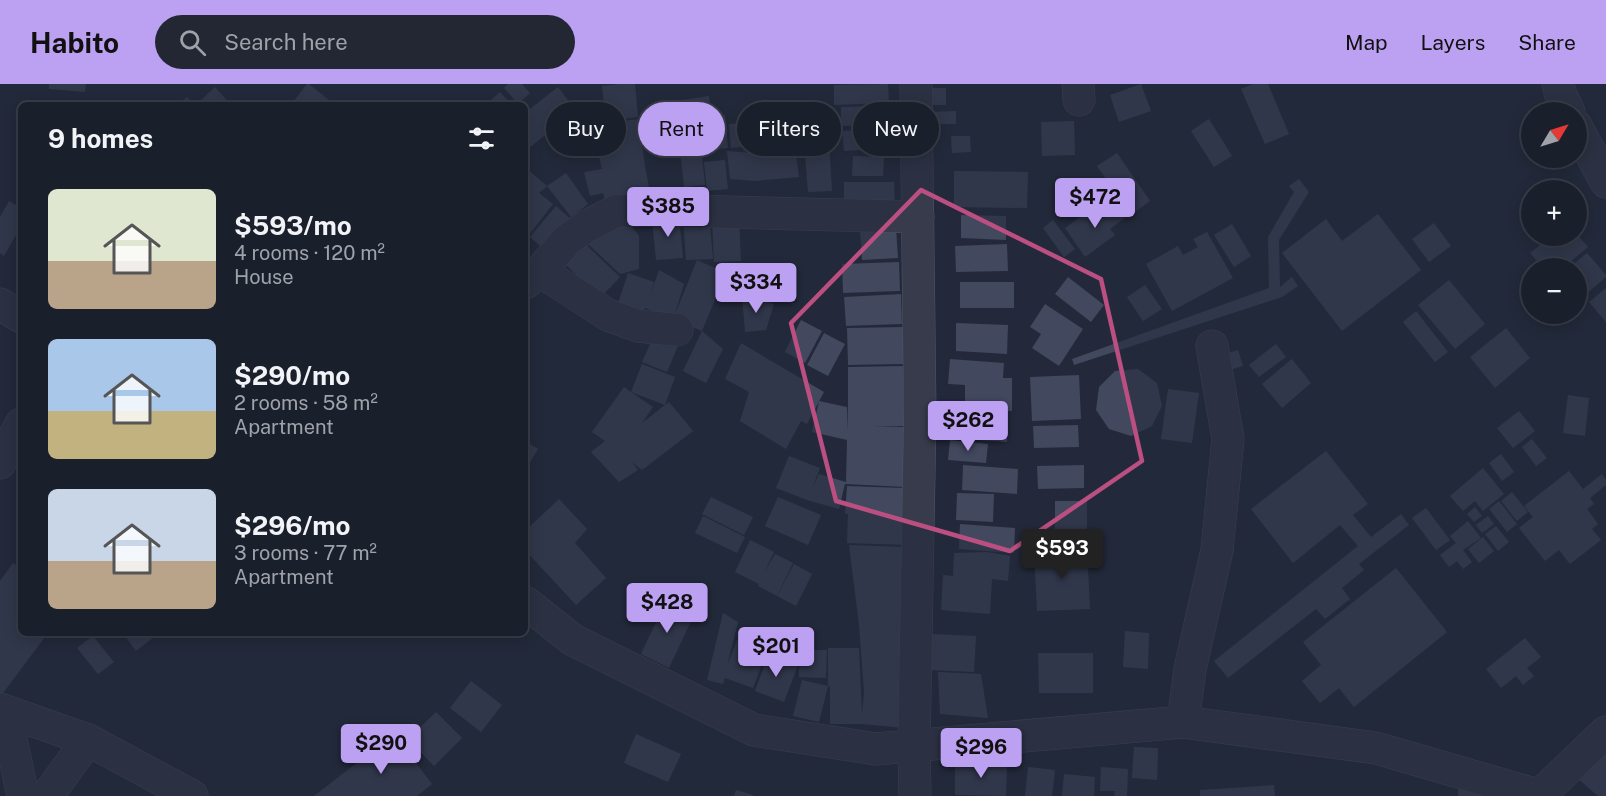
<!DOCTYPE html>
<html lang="en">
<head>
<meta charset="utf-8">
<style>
	:root { --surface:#1a1f2c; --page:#232734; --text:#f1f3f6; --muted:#9fa2a9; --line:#383d48; --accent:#bca0f2 }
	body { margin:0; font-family:"Public Sans",sans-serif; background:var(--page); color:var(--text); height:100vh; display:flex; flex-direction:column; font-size:22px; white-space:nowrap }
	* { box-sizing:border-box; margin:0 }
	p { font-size:20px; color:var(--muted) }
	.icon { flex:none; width:33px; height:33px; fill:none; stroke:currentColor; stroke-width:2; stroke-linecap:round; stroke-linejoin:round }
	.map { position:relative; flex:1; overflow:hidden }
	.side { position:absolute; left:18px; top:18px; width:510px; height:534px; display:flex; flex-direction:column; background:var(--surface); border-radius:9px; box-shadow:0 3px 15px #0003,0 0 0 2px var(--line) }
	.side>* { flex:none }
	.banner { position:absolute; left:546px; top:18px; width:570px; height:54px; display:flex; gap:12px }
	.needle { width:39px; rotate:52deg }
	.controls { position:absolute; left:1521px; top:18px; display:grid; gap:12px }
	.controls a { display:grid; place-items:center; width:66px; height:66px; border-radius:50%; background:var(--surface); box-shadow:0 3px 15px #0003,0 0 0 2px var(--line); font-size:30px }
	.price { position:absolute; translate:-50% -51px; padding:0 14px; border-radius:6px; background:var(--accent); color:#111; font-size:20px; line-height:39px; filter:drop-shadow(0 2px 3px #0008) }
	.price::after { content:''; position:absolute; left:50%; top:36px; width:18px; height:14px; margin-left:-9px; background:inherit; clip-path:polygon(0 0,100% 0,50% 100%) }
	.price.active { background:#222; color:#fff }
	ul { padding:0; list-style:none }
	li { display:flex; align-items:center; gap:18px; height:150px; padding:0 30px }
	li span { display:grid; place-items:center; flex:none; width:168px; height:120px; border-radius:9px; color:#555 }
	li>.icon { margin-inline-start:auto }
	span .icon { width:72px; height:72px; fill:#fffc; stroke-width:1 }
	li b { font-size:26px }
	h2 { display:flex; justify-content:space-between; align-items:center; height:72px; padding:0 30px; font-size:26px }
	.pill { padding:0 21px; border-radius:27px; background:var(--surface); box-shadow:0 3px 15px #0003,0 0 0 2px var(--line); font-size:21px; line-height:54px }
	.pill.active { background:var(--accent); color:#111 }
	header { display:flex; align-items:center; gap:36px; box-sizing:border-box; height:84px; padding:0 30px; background:var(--accent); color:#111 }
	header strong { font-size:28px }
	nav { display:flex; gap:33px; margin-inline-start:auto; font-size:21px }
	.search { width:420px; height:54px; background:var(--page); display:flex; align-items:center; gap:15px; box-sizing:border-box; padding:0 21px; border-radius:33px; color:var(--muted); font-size:22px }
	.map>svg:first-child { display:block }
</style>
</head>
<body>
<header>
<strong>Habito</strong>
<div class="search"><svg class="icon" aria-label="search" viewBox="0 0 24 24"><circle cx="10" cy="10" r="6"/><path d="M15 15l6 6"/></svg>Search here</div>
<nav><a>Map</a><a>Layers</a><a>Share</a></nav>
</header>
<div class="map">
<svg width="1606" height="712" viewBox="0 0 1606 712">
	<rect width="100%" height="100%" fill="#23293b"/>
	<g fill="#42485d">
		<polygon points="49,0 86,0 85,8 49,5"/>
		<polygon points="307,0 309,0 335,21 298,21 293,18"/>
		<polygon points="508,0 522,0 530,9 518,20 504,4"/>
		<polygon points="619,0 635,0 638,33 615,36 615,38 639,35 645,83 650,108 605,116 603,109 590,112 584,88 602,85 591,39 606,37 602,2"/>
		<polygon points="888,0 889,19 834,21 834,1"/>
		<polygon points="1141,0 1151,27 1119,38 1110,11"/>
		<polygon points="1253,0 1268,0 1289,50 1265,60 1241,5"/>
		<polygon points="215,3 231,21 196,21"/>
		<polygon points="558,3 576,27 525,67 525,29"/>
		<rect x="931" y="4" width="15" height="17"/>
		<polygon points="500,8 512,21 496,21 491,16"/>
		<polygon points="709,12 712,32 725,31 728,64 701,66 698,34 678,37 676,17"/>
		<polygon points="187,13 193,21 178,21"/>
		<polygon points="879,22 879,41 841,42 841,23"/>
		<polygon points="956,27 956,40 930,40 930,28"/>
		<polygon points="1209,35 1232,72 1214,83 1191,47"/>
		<polygon points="772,37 775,66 795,63 799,93 755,97 730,95 727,67 752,69 751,62 731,64 729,40"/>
		<polygon points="1074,37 1075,71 1042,72 1041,38"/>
		<polygon points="888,44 889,53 876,54 877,65 844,67 842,47"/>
		<polygon points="951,52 970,52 971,68 952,69"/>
		<polygon points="829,58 832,107 808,108 804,59"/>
		<polygon points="1117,69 1150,117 1131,131 1097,82"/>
		<polygon points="702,72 705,101 684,103 681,74"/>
		<polygon points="853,72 884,73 883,92 852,92"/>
		<polygon points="725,76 728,105 707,107 704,78"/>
		<polygon points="525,83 547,102 539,109 553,120 528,152 525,150"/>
		<polygon points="954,87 1028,88 1027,124 954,123"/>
		<polygon points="566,89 588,120 571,133 547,102"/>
		<polygon points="1299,95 1309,108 1279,156 1280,203 1292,193 1298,202 1282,213 1074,281 1072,275 1269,204 1268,153 1294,108 1289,102"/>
		<polygon points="844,98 894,98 895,122 844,122"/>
		<polygon points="9,117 21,124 21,142 4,172 0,169 0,133"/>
		<polygon points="1116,120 1126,133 1110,145 1115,151 1085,173 1065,144 1094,123 1100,131"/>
		<polygon points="556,122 572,136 545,166 530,153"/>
		<polygon points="1378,130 1421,186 1342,247 1282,169 1326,135 1342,157"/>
		<polygon points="709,131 713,175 686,176 683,133"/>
		<polygon points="961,131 1006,132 1006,156 961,154"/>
		<polygon points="679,132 683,174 656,176 652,135"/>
		<polygon points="739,132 741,177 714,178 712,134"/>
		<polygon points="626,135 639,152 639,185 620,190 586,158"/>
		<polygon points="1053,136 1075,165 1064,173 1043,144"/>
		<polygon points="1434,139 1451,162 1429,178 1412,155"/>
		<polygon points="1232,140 1251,172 1234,183 1214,151"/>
		<polygon points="896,144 898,174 862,176 860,146"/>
		<polygon points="1207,148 1233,194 1172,227 1146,180 1178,162 1183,171 1198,163 1193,155"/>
		<polygon points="1576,149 1588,163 1563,184 1543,184 1530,169 1551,152 1576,152"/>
		<polygon points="581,156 620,193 600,214 562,177"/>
		<polygon points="1007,160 1008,187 956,188 955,162"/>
		<polygon points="1587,169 1606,191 1606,193 1578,217 1576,215 1576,184 1569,184"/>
		<polygon points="697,176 726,189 702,247 645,224 643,230 617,222 628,189 654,198 650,212 659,186 684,200 674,233"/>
		<polygon points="899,178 900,207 843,209 842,180"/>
		<polygon points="1068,193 1104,221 1091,238 1055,210"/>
		<polygon points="1449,196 1485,240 1455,265 1418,221"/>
		<rect x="960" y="198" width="54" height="26"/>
		<polygon points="1145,201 1162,225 1143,237 1127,213"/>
		<polygon points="1606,204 1606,238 1589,218"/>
		<polygon points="742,210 774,220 766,246 745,248"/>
		<polygon points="901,210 902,240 846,242 844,213"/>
		<polygon points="1045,220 1083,245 1059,282 1032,264 1041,250 1030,243"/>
		<polygon points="1416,227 1448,268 1435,278 1403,238"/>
		<polygon points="801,236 822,247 805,279 785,268"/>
		<polygon points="956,239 1008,241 1007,270 956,267"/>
		<polygon points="903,243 904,280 848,281 847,244"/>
		<polygon points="1506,244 1530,274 1495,304 1470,273"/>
		<polygon points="656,247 680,257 667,288 642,278"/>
		<polygon points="702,247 723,265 706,299 683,287"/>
		<polygon points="824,249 845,260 828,292 807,281"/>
		<polygon points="741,259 824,308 807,340 801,337 786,365 740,337 749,308 725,295"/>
		<polygon points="1276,260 1286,273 1259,293 1249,281"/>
		<polygon points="1238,266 1243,282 1226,287 1221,271"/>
		<polygon points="950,275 1004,279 1003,294 1012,294 1012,327 965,327 965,301 948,300"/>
		<polygon points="1292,275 1311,299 1282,324 1262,300"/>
		<polygon points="642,280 675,293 665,321 631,308 653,323 642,339 669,318 693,347 642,386 632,378 638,386 619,398 591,368 605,357 592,348 624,303 631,308"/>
		<polygon points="903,282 904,342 873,342 906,343 904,403 845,400 839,425 807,416 776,404 789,372 820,384 811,407 819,390 846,398 847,356 812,348 819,317 847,323 848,347 848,283"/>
		<polygon points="1138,285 1157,299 1162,322 1152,342 1131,352 1109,345 1096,326 1099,303 1115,287"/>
		<polygon points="1079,291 1081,335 1032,337 1030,293"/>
		<polygon points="1168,305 1199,309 1192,359 1161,355"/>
		<polygon points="1568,311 1589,314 1585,352 1563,349"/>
		<polygon points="1519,327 1535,347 1513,364 1497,344"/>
		<polygon points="954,329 1008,333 1007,358 952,354"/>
		<polygon points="1078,341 1079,363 1034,364 1033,342"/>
		<polygon points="1532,355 1547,374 1536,382 1522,363"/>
		<polygon points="950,356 988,360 986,379 948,376"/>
		<polygon points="525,357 538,365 525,387"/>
		<polygon points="1326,367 1368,420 1353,431 1371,453 1401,430 1409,441 1359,480 1364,486 1342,504 1350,515 1325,535 1316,525 1228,594 1214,577 1358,462 1340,441 1293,479 1251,425"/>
		<polygon points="1501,370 1514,388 1502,397 1489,379"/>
		<polygon points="963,381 1018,385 1017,410 962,406"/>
		<polygon points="1084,381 1084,404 1038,405 1037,382"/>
		<polygon points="1483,384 1504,410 1483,427 1475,417 1463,427 1450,412"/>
		<polygon points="1569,387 1583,405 1602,390 1606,396 1606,401 1590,414 1594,420 1587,425 1598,440 1592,445 1601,456 1570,480 1559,466 1545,477 1519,444 1533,433 1524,422"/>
		<polygon points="847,402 905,404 908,461 847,459 848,430 845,430"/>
		<polygon points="1512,408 1528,428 1517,437 1501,417"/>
		<polygon points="957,409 994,410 993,438 956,436"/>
		<polygon points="711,413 753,433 744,451 702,430"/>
		<polygon points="778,413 821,431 808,461 765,442"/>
		<polygon points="559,415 587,445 575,459 606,494 576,521 525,466 525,447"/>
		<rect x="1055" y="417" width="32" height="30"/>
		<polygon points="1499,417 1517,440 1507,448 1489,425"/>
		<polygon points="1475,423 1482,432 1474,438 1467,430"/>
		<polygon points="1426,424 1450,456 1436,466 1412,434"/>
		<polygon points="703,432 745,453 737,469 695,449"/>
		<polygon points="1488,432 1494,440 1482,449 1476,441"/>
		<polygon points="1468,437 1481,454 1463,466 1472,478 1463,485 1457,477 1449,483 1440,471 1456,459 1450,452"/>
		<polygon points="960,440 1015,444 1014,469 959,465"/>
		<polygon points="1496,442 1509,458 1498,467 1485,450"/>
		<polygon points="1483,453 1494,467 1479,479 1468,465"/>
		<polygon points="750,456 774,468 764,489 775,470 793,479 777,512 758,502 759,500 735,488"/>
		<polygon points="849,461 907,463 905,609 897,610 905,610 904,644 862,640 830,640 830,602 828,602 828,564 859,564 862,631 864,608 859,541"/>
		<polygon points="1087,464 1090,525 1037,527 1034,466"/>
		<polygon points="987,468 1010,472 1008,497 992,495 990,530 941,526 943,491 953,492 954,469"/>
		<polygon points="13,479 21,485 21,549 48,549 0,613 0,497"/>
		<polygon points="794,480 812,490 796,522 777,512"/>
		<polygon points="1396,484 1447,548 1354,623 1339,604 1320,619 1302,597 1321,581 1303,558"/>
		<polygon points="666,517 694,531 669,584 641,570"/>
		<polygon points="723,529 738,538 727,582 737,556 767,567 753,604 725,594 723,600 707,596"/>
		<polygon points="1125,547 1149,549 1148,585 1123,583"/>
		<polygon points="123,549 159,549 136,567"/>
		<polygon points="932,550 976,552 974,588 931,586"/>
		<polygon points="93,552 114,578 98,590 77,564"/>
		<polygon points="1525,554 1541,573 1527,584 1534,592 1523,601 1516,592 1501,604 1486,585"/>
		<polygon points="799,566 827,566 826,594 799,593"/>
		<polygon points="769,569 798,581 784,618 755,607"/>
		<polygon points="1038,569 1093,569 1093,609 1039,609"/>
		<polygon points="938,588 981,590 988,634 940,630"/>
		<polygon points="802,596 828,602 819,638 793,632"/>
		<polygon points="471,597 502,621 481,648 450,624"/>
		<polygon points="436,628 462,654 434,682 408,655"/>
		<polygon points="394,650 432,700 417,712 314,712"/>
		<polygon points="636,650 681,670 668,698 624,679"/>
		<polygon points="1606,656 1606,712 1598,712 1576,693"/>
		<polygon points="1134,663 1158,664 1157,696 1132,694"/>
		<polygon points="955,678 1007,679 1006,712 955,711"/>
		<polygon points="1028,683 1055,686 1052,712 1025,712"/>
		<polygon points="1101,683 1128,685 1127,712 1114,712 1115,707 1100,707"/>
		<polygon points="1064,690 1095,693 1094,712 1062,712"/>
		<rect x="1458" y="697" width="23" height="15"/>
		<polygon points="1274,701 1275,712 1200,712 1200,706"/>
		<polygon points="736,706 753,711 753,712 734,712"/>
	</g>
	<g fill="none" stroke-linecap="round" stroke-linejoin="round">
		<g stroke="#525666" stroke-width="33">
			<g id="minor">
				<polyline points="1078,0 1079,16"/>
				<polyline points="1558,0 1561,12 1569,28"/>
				<polyline points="1576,42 1606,98"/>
				<polyline points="540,187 608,231 638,242 677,246"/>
				<polyline points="525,199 540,187 567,156 587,142 616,127 650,126 918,133"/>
				<polyline points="0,220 21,233"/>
				<polyline points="0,379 21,340"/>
				<polyline points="525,518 573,556 754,646 876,665 1183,638 1376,664 1541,712"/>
				<polyline points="0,625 88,656 192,712"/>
				<polyline points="5,627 23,712"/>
				<polyline points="1183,638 1190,585 1217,466 1228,355 1212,262"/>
				<polyline points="1540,711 1606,648"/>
				<polyline points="47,712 88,656"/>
				<polyline points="915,712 914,663 920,332 916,0"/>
			</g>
		</g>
		<use href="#minor" stroke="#373b4c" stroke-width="32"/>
	</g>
	<path d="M0 0H1606V712H0ZM 921,106 L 1101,195 L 1142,377 L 1010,467 L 836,417 L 791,239 Z" fill="#23293b" fill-opacity=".55" fill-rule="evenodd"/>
	<path fill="none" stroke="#bc4f81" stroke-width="4.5" stroke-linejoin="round" d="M 921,106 L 1101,195 L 1142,377 L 1010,467 L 836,417 L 791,239 Z"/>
</svg>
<div class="controls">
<a><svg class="needle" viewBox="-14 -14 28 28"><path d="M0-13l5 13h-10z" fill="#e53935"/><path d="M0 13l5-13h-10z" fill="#9fa2a9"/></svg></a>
<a>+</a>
<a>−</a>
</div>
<b class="price" style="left:1095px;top:145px">$472</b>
<b class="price" style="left:668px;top:154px">$385</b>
<b class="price" style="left:756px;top:230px">$334</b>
<b class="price" style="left:968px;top:368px">$262</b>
<b class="price active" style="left:1062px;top:496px">$593</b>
<b class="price" style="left:667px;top:550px">$428</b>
<b class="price" style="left:776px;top:594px">$201</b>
<b class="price" style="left:381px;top:691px">$290</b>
<b class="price" style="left:981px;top:695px">$296</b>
<div class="banner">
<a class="pill">Buy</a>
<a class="pill active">Rent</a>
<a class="pill">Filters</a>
<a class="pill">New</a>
</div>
<section class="side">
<h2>9 homes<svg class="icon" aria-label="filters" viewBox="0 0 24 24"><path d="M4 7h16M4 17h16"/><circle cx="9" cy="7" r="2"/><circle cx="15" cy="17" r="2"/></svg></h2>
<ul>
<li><span style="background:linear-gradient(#dfe7d0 60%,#b9a48a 0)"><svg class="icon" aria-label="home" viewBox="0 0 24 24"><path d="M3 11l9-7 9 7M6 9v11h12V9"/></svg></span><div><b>$593/mo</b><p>4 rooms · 120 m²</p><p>House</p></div></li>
<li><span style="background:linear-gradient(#a9c7e8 60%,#c2b280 0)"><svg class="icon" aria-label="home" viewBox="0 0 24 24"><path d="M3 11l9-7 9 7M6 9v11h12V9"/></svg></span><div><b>$290/mo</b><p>2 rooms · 58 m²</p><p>Apartment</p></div></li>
<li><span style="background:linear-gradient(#c9d6e8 60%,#b9a48a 0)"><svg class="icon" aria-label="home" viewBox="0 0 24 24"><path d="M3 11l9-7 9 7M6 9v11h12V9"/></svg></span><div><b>$296/mo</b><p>3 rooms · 77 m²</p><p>Apartment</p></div></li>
</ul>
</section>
</div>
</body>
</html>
